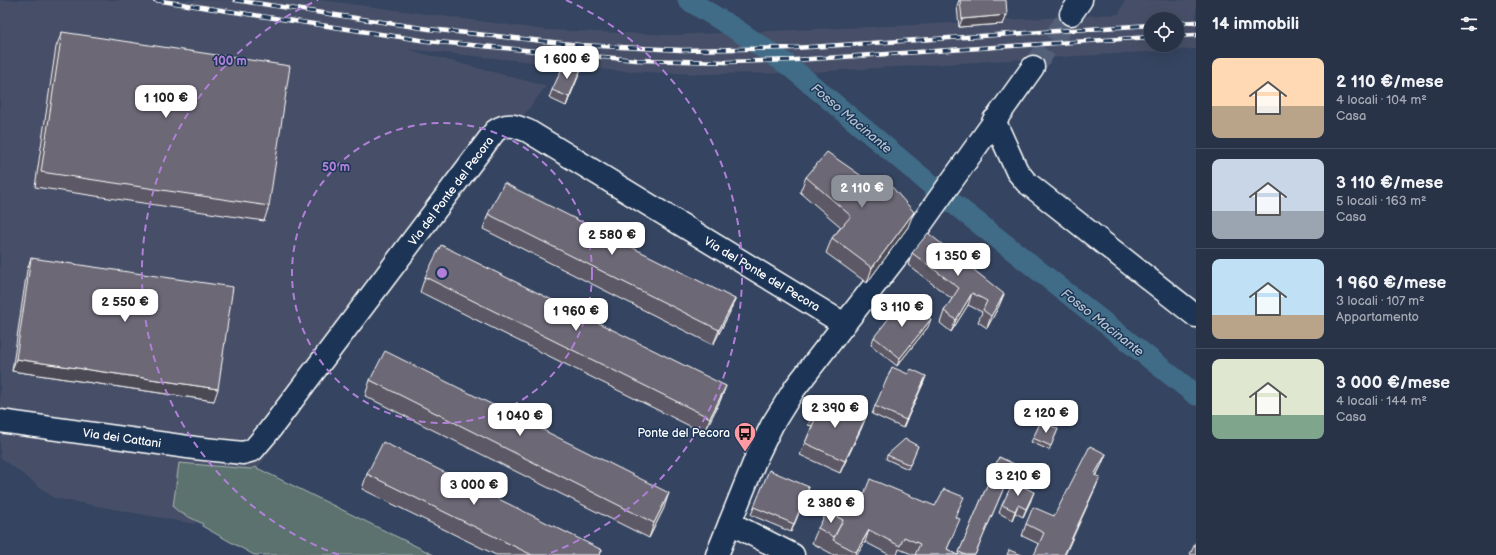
<!DOCTYPE html>
<html lang="it">
<head>
<meta charset="utf-8">
<style>
	:root { --surface:#283348; --page:#303b4f; --text:#f1f3f6; --muted:#a5aab4; --line:#444e60; --accent:#8c9099 }
	body { margin:0; font-family:"Balsamiq Sans",sans-serif; background:var(--page); color:var(--text); height:100vh; display:flex; flex-direction:column; font-size:15px; white-space:nowrap }
	* { box-sizing:border-box; margin:0 }
	p { font-size:13px; color:var(--muted) }
	.icon { flex:none; width:22px; height:22px; fill:none; stroke:currentColor; stroke-width:2; stroke-linecap:round; stroke-linejoin:round }
	.map { position:relative; flex:1; overflow:hidden }
	.details { display:flex; flex-direction:column; background:var(--surface); width:300px }
	.details>* { flex:none }
	.tools { position:absolute; left:1144px; top:12px; display:grid; gap:8px }
	.tools a { display:grid; place-items:center; width:40px; height:40px; border-radius:50%; background:var(--surface); box-shadow:0 4px 16px #0002,0 0 0 1px var(--line); font-size:20px }
	.price { position:absolute; translate:-50% -34px; padding:0 9px; border-radius:8px; background:#fff; color:#222; font-size:13px; line-height:26px; filter:drop-shadow(0 1px 2px #0008) }
	.price::after { content:''; position:absolute; left:50%; top:24px; width:12px; height:9px; margin-left:-6px; background:inherit; clip-path:polygon(0 0,100% 0,50% 100%) }
	.price.selected { background:var(--accent); color:#fff }
	ul { padding:0; list-style:none }
	li { display:flex; align-items:center; gap:12px; height:100px; padding:0 16px }
	li+li { border-top:1px solid var(--line) }
	li span { display:grid; place-items:center; flex:none; width:112px; height:80px; border-radius:8px; color:#555 }
	li>.icon { margin-inline-start:auto }
	span .icon { width:48px; height:48px; fill:#fffc; stroke-width:1 }
	li b { font-size:17px }
	h2 { display:flex; justify-content:space-between; align-items:center; height:48px; padding:0 16px; font-size:17px }
	main { display:flex; flex:1; min-height:0 }
	.map>svg:first-child { display:block }
</style>
</head>
<body>
<main>
<div class="map">
<svg width="1196" height="555" viewBox="0 0 1196 555">
	<rect width="100%" height="100%" fill="#354460"/>
	<filter id="ink" filterUnits="userSpaceOnUse"><feTurbulence type="fractalNoise" baseFrequency=".025" numOctaves="2"/><feDisplacementMap in="SourceGraphic" scale="8" xChannelSelector="R" yChannelSelector="G"/><feConvolveMatrix kernelMatrix="1 2 1 2 8 2 1 2 1" color-interpolation-filters="sRGB"/></filter>
	<g filter="url(#ink)">
		<path fill="#464f67" fill-rule="evenodd" d="M 0,0 L 321,0 L 546,30 L 673,35 L 914,25 L 1119,14 L 1125,0 L 1196,0 L 1196,49 L 795,73 L 699,74 L 619,71 L 406,49 L 546,86 L 256,470 L 194,524 L 54,498 L 0,457 ZM 1151,19 L 1177,19 L 1177,45 L 1151,45 Z"/>
		<polygon fill="#5b726e" stroke="#adb8b6" points="179,463 251,469 255,467 434,555 254,555 202,526 203,524 179,512 173,507"/>
		<g fill="none" stroke-linecap="round" stroke-linejoin="round">
			<polyline stroke="#416c88" stroke-width="21" points="688,0 734,28 788,65 949,200 1196,395"/>
			<polyline stroke="#536078" stroke-width="22" stroke-dasharray="22 11" stroke-linecap="butt" points="1033,67 1071,14"/>
			<g stroke="#fff" stroke-width="25">
				<g id="minor">
					<polyline points="1071,14 1081,0"/>
					<polyline points="994,120 1017,171 1026,182 1196,316"/>
					<path d="M 0,421 L 195,448 L 243,453 L 253,450 L 269,431 L 495,131 C 507,122 516,126 528,131 L 844,324"/>
					<polyline points="730,523 793,555"/>
					<polyline points="717,555 756,458 772,425 795,388 914,234 1033,67"/>
				</g>
			</g>
			<use href="#minor" stroke="#1d3557" stroke-width="22"/>
			<g stroke="#fff" stroke-width="4.5">
				<g id="rail">
					<polyline points="155,0 427,41 636,60 727,62 795,60 1151,37"/>
					<polyline points="235,0 429,29 580,45 681,50 794,48 1151,25"/>
					<polyline points="1177,23 1196,22"/>
					<polyline points="1177,36 1196,35"/>
				</g>
			</g>
			<use href="#rail" stroke="#1d3557" stroke-width="3" stroke-dasharray="9" stroke-linecap="butt"/>
		</g>
		<g fill="#5d5965" stroke="#fff">
			<polygon points="959,0 1007,15 1003,24 959,27 957,6"/>
			<polygon points="62,32 269,206 264,221 35,187 56,47"/>
			<polygon points="581,69 578,77 566,106 549,98 552,90"/>
			<polygon points="806,177 908,227 867,283 826,253 832,238 841,227 800,192"/>
			<polygon points="488,214 735,299 729,314 713,345 483,229"/>
			<polygon points="912,253 1004,294 999,306 987,328 978,322 982,312 968,305 951,332 940,323 944,311 952,299 908,265"/>
			<polygon points="31,258 214,401 12,371 27,270"/>
			<polygon points="425,277 726,386 720,401 704,433 420,292"/>
			<polygon points="928,327 897,366 871,345 874,337"/>
			<polygon points="926,376 923,384 903,428 872,414 875,406"/>
			<polygon points="370,380 664,508 649,538 365,396"/>
			<polygon points="813,413 866,417 861,429 840,473 800,455 805,443 812,426 808,425"/>
			<polygon points="1058,429 1049,450 1031,442 1033,438"/>
			<polygon points="918,446 908,469 886,459 887,455"/>
			<polygon points="1106,454 1101,466 1096,476 1095,489 1039,544 1022,536 1026,524 1054,516"/>
			<polygon points="999,457 1014,464 975,555 914,555 899,549 897,555 890,555 865,542 857,555 834,555 812,543 818,528 837,517 856,514 935,506 959,509 956,517 955,531 947,549 958,555"/>
			<polygon points="367,474 602,550 600,555 496,555 362,489"/>
			<polygon points="806,496 791,532 751,515 754,507"/>
			<polygon points="1031,500 1023,517 1015,513 1012,520 999,513 1002,505"/>
		</g>
		<g fill="#4c4953" stroke="#fff">
			<polygon points="1007,15 1003,24 959,27 962,19"/>
			<polygon points="581,69 578,77 566,106 569,97"/>
			<polygon points="914,212 908,227 867,283 872,268"/>
			<polygon points="972,293 968,305 951,332 956,320"/>
			<polygon points="1004,294 999,306 987,328 991,316"/>
			<polygon points="735,299 729,314 713,345 719,330"/>
			<polygon points="931,319 928,327 897,366 900,358"/>
			<polygon points="16,359 218,389 214,401 12,371"/>
			<polygon points="926,376 923,384 903,428 906,420"/>
			<polygon points="726,386 720,401 704,433 710,418"/>
			<polygon points="866,417 861,429 840,473 845,461"/>
			<polygon points="1106,454 1101,466 1090,487 1094,475"/>
			<polygon points="1100,477 1095,489 1065,555 1064,555"/>
			<polygon points="809,487 806,496 791,532 794,524"/>
			<polygon points="1034,492 1031,500 1023,517 1026,509"/>
			<polygon points="669,493 664,508 649,538 654,523"/>
			<polygon points="1018,505 1015,513 1012,520 1015,511"/>
			<polygon points="869,530 865,542 857,555 855,555"/>
		</g>
		<g fill="#6c6876" stroke="#fff">
			<polygon points="960,0 1006,0 1007,15 962,19"/>
			<polygon points="62,32 290,66 269,206 41,172"/>
			<polygon points="565,62 581,69 569,97 552,90"/>
			<polygon points="827,152 876,186 885,179 914,212 872,268 832,238 851,216 806,177"/>
			<polygon points="504,183 735,299 719,330 488,214"/>
			<polygon points="928,233 1004,294 991,316 983,310 987,301 972,293 956,320 944,311 959,288 912,253"/>
			<polygon points="441,245 726,386 710,418 425,277"/>
			<polygon points="31,258 233,287 218,389 16,359"/>
			<polygon points="905,298 931,319 900,358 874,337"/>
			<polygon points="385,351 669,493 654,523 370,380"/>
			<polygon points="892,367 908,374 911,369 926,376 906,420 875,406"/>
			<polygon points="820,396 866,417 845,461 805,443 817,415 813,413"/>
			<polygon points="1041,421 1058,429 1051,446 1033,438"/>
			<polygon points="905,439 918,446 910,465 887,455"/>
			<polygon points="383,442 602,550 599,555 532,555 367,474"/>
			<polygon points="1090,446 1106,454 1094,475 1100,477 1064,555 1034,555 1044,533 1026,524 1033,507 1054,516"/>
			<polygon points="999,457 1014,464 975,555 966,555 959,552"/>
			<polygon points="769,470 809,487 794,524 754,507"/>
			<polygon points="870,479 935,506 944,489 964,497 955,517 960,519 947,549 958,555 915,555 920,544 904,537 900,546 869,530 856,552 833,540 843,520 837,517 843,508 856,514"/>
			<polygon points="1013,482 1034,492 1026,509 1018,505 1015,511 1002,505"/>
			<polygon points="827,512 843,520 834,537 818,528"/>
			<polygon points="1196,542 1196,555 1192,555 1190,554"/>
			<polygon points="1009,550 1022,555 1007,555"/>
		</g>
	</g>
	<g fill="none" stroke="#b080d9" stroke-width="2" stroke-dasharray="7 5">
		<circle cx="442" cy="273" r="150"/>
		<path d="M339 555A300 300 0 0 1 318 0M566 0A300 300 0 0 1 545 555"/>
	</g>
	<defs>
		<g id="bus-pin" transform="scale(1.15)"><path d="M0 17L-7.5 6A9.5 9.5 0 1 1 7.5 6Z" fill="#ff9aa2" stroke="#1d3557"/><path d="M-5-6H5V4H4V6H2V4H-2V6H-4V4H-5ZM-3.5-4V0h7V-4ZM-3.5 1.2v1.5H-2V1.2ZM2 1.2v1.5H3.5V1.2Z" fill="#111"/></g>
	</defs>
	<g fill-rule="evenodd">
		<use href="#bus-pin" x="745" y="433"/>
	</g>
	<g text-anchor="middle" stroke-width="3" stroke-linejoin="round" paint-order="stroke">
		<g font-size="12" fill="#fff" stroke="#1d3557">
			<text transform="translate(451 191) rotate(-53)" y="4">Via del Ponte del Pecora</text>
			<text transform="translate(762 274) rotate(31)" y="4">Via del Ponte del Pecora</text>
			<text transform="translate(122 438) rotate(8)" y="4">Via dei Cattani</text>
		</g>
		<g font-size="12" fill="#fff" stroke="#1d3557" text-anchor="end">
			<text x="730" y="437">Ponte del Pecora</text>
		</g>
		<g font-size="13" font-style="italic" fill="#b3c4cf" stroke="#1d3557">
			<text transform="translate(852 118) rotate(40)" y="5">Fosso Macinante</text>
			<text transform="translate(1103 322) rotate(38)" y="5">Fosso Macinante</text>
		</g>
	</g>
	<circle cx="442" cy="273" r="6" fill="#b080d9" stroke="#1d3557" stroke-width="2"/>
	<g font-size="12" text-anchor="middle" font-weight="bold" fill="#b080d9" stroke="#1d3557" stroke-width="3" stroke-linejoin="round" paint-order="stroke">
		<text x="230" y="65">100 m</text>
		<text x="336" y="171">50 m</text>
	</g>
</svg>
<div class="tools">
<a><svg class="icon" aria-label="locate" viewBox="0 0 24 24"><circle cx="12" cy="12" r="6"/><path d="M12 2v4M12 18v4M2 12h4M18 12h4"/></svg></a>
</div>
<b class="price" style="left:567px;top:80px">1 600 €</b>
<b class="price" style="left:166px;top:119px">1 100 €</b>
<b class="price selected" style="left:862px;top:209px">2 110 €</b>
<b class="price" style="left:612px;top:256px">2 580 €</b>
<b class="price" style="left:958px;top:277px">1 350 €</b>
<b class="price" style="left:125px;top:323px">2 550 €</b>
<b class="price" style="left:902px;top:328px">3 110 €</b>
<b class="price" style="left:576px;top:332px">1 960 €</b>
<b class="price" style="left:835px;top:429px">2 390 €</b>
<b class="price" style="left:1046px;top:434px">2 120 €</b>
<b class="price" style="left:520px;top:437px">1 040 €</b>
<b class="price" style="left:1018px;top:497px">3 210 €</b>
<b class="price" style="left:474px;top:506px">3 000 €</b>
<b class="price" style="left:831px;top:524px">2 380 €</b>
</div>
<section class="details">
<h2>14 immobili<svg class="icon" aria-label="filters" viewBox="0 0 24 24"><path d="M4 7h16M4 17h16"/><circle cx="9" cy="7" r="2"/><circle cx="15" cy="17" r="2"/></svg></h2>
<ul>
<li><span style="background:linear-gradient(#ffd9b3 60%,#b9a48a 0)"><svg class="icon" aria-label="home" viewBox="0 0 24 24"><path d="M3 11l9-7 9 7M6 9v11h12V9"/></svg></span><div><b>2 110 €/mese</b><p>4 locali · 104 m²</p><p>Casa</p></div></li>
<li><span style="background:linear-gradient(#c9d6e8 65%,#9aa5b1 0)"><svg class="icon" aria-label="home" viewBox="0 0 24 24"><path d="M3 11l9-7 9 7M6 9v11h12V9"/></svg></span><div><b>3 110 €/mese</b><p>5 locali · 163 m²</p><p>Casa</p></div></li>
<li><span style="background:linear-gradient(#bfe0f5 70%,#b9a48a 0)"><svg class="icon" aria-label="home" viewBox="0 0 24 24"><path d="M3 11l9-7 9 7M6 9v11h12V9"/></svg></span><div><b>1 960 €/mese</b><p>3 locali · 107 m²</p><p>Appartamento</p></div></li>
<li><span style="background:linear-gradient(#dfe7d0 70%,#7fa58c 0)"><svg class="icon" aria-label="home" viewBox="0 0 24 24"><path d="M3 11l9-7 9 7M6 9v11h12V9"/></svg></span><div><b>3 000 €/mese</b><p>4 locali · 144 m²</p><p>Casa</p></div></li>
</ul>
</section>
</main>
</body>
</html>
